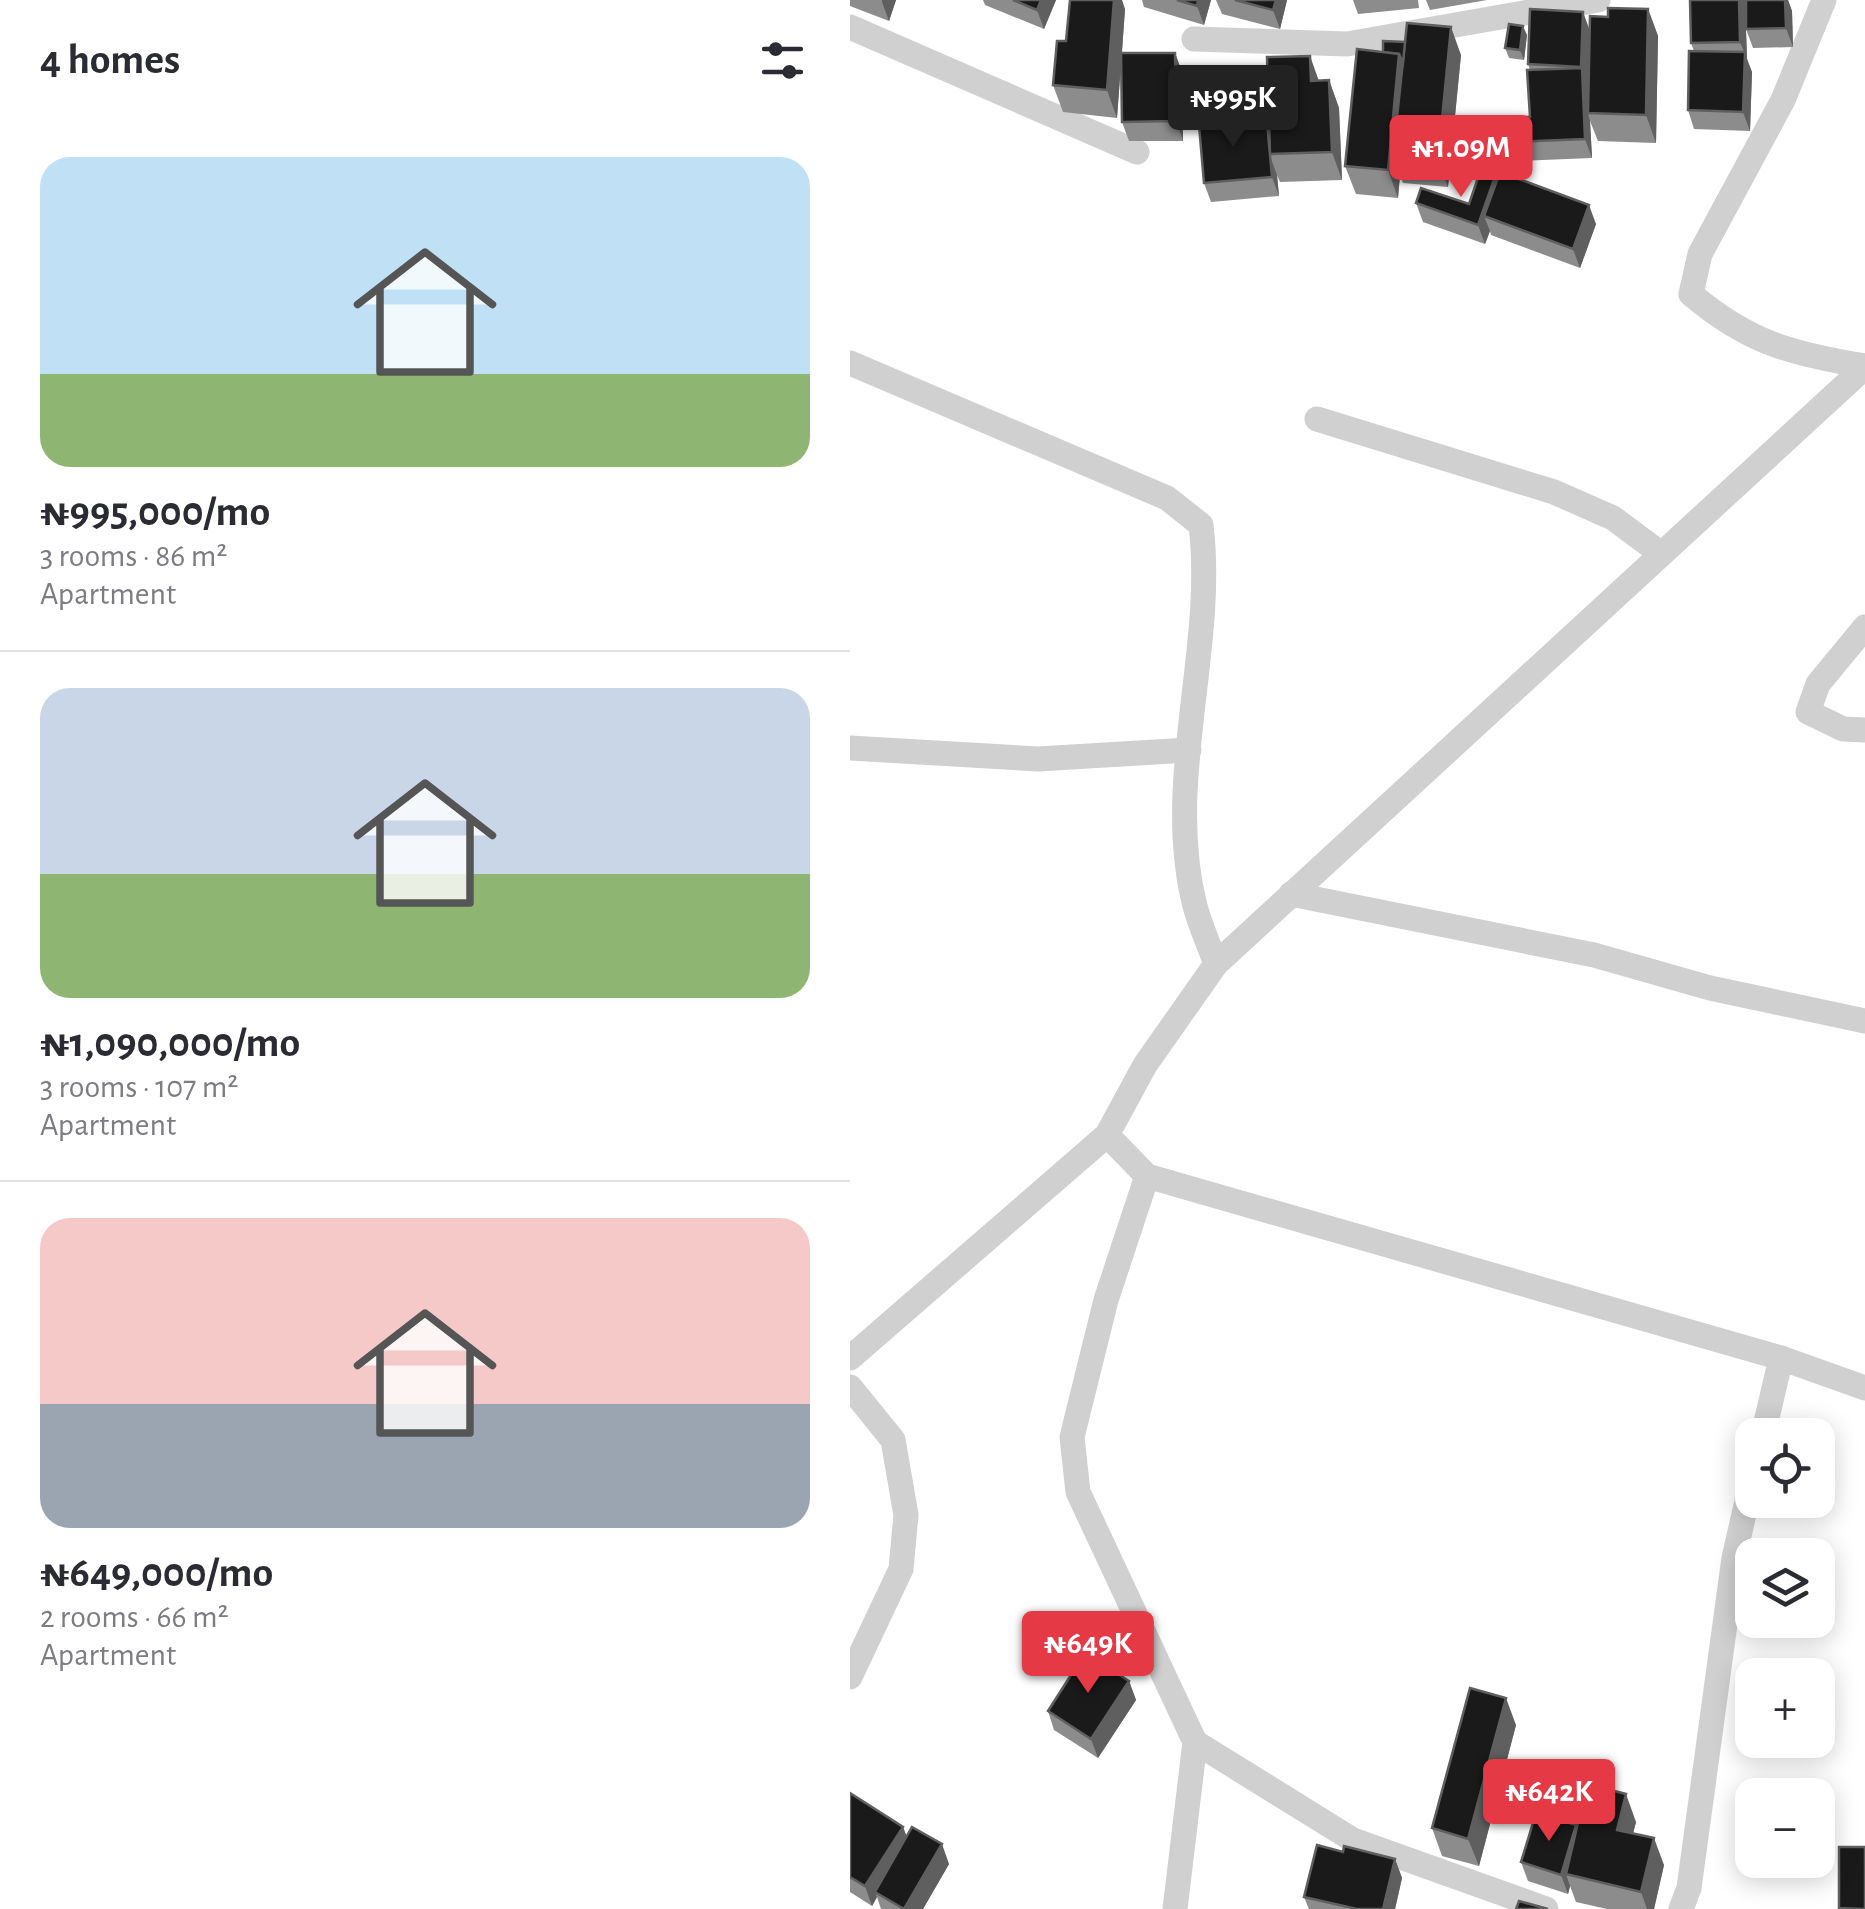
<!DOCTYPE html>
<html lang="en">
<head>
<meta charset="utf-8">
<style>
	:root { --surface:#fff; --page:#f7f7f7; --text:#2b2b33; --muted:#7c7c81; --line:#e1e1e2; --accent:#e63946 }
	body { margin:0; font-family:"Alegreya Sans",sans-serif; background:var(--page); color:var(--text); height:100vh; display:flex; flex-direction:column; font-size:38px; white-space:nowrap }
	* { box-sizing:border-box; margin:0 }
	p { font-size:32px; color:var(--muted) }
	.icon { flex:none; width:55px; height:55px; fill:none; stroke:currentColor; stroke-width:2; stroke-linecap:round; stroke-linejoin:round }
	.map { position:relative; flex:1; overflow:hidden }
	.panel { display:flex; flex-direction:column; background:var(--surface); width:850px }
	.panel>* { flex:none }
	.buttons { position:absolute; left:885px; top:1418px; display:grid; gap:20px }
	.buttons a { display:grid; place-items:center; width:100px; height:100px; border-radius:20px; background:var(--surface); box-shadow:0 5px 25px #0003; font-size:50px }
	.price { position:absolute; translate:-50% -85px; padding:0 22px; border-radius:10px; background:var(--accent); color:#fff; font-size:32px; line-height:65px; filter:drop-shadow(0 2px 5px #0008) }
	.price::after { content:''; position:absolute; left:50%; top:60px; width:30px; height:22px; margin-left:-15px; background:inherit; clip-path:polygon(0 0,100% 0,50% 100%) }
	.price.current { background:#222; color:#fff }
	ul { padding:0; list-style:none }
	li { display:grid; align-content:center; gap:20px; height:530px; padding:0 40px }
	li+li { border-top:2px solid var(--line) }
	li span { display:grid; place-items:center; height:310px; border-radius:30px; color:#555 }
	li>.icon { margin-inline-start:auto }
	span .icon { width:180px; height:180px; fill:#fffc; stroke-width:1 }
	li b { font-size:42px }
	h2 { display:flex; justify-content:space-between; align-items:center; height:120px; padding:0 40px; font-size:42px }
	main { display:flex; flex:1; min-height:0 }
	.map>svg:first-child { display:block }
</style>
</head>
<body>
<main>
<section class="panel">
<h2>4 homes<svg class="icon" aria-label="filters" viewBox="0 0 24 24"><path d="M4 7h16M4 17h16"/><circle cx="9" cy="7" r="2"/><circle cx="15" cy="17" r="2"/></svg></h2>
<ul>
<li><span style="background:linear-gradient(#bfe0f5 70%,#8fb573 0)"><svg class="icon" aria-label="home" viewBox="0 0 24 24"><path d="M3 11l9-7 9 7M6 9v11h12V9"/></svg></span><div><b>₦995,000/mo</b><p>3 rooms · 86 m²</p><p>Apartment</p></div></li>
<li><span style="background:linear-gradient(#c9d6e8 60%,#8fb573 0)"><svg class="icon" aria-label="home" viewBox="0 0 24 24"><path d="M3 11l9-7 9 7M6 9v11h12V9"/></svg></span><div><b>₦1,090,000/mo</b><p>3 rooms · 107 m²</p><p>Apartment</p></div></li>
<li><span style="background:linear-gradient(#f6c9c9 60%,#9aa5b1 0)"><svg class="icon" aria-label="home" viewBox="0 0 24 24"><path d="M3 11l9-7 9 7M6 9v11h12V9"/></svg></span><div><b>₦649,000/mo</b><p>2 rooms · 66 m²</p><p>Apartment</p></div></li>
</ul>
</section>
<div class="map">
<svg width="1015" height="1909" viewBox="0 0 1015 1909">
	<rect width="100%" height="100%" fill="#fff"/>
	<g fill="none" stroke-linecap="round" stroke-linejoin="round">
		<g stroke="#d0d0d0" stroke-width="25">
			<path d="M 974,0 L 933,100 L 850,254 L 841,294 C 898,343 943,354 1015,366"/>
			<polyline points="0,27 287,152"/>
			<polyline points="344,39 497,44 748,0"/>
			<path d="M 0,363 L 317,498 L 351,525 C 366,650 313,781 345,906 C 350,925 359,945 366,964"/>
			<polyline points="467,419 704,492 763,518 810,553"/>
			<polyline points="1015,627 968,684 958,712 993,729 1015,730"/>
			<polyline points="0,748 188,759 339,750"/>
			<polyline points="441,894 744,955 860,988 1015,1021"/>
			<polyline points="257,1135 297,1176 931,1358 1015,1388"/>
			<polyline points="297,1176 256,1300 222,1437 228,1492 345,1742 325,1909"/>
			<polyline points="0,1358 257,1135 295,1065 366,964 1015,367"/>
			<polyline points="0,1387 43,1440 56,1515 51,1569 0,1677"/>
			<polyline points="913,1435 931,1358"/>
			<polyline points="345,1742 503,1840 696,1909"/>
			<polyline points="831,1909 839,1888 884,1558 902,1479"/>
		</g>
	</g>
	<g fill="#8c8c8c">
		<polygon points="0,0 46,0 39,21 0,6"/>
		<polygon points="133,0 206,0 194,29 135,5"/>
		<polygon points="292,0 361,0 354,25 294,7"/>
		<polygon points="366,0 437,0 430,29 372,14"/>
		<polygon points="503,0 568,0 569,8 508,14"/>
		<polygon points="576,0 637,0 580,10"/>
		<polygon points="895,0 897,59 902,72 900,131 844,129 838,110 844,51 841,43"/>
		<polygon points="896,0 938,0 942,11 943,47 903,48 896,29"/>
		<polygon points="275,9 272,53 325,53 332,72 333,141 279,141 272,122 271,65 267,118 213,112 203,85 216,41"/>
		<polygon points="798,9 808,36 806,143 748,141 740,121 742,158 671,161 664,142 680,117 680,70 678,64 758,17"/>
		<polygon points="677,35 674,60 659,58 655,48"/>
		<polygon points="611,55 598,187 553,183 550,175 548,198 506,194 495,166"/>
		<polygon points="479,80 489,108 492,180 430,182 427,175 429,196 361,202 354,183 378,125 419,128 469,81"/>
		<polygon points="646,174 648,180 746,224 730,268 641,235 640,231 635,244 573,222 566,203 619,204"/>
		<polygon points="279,1681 286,1700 248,1758 204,1730 198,1711"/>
		<polygon points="666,1725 629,1866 592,1856 582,1828"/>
		<polygon points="0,1793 53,1827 57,1837 99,1864 73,1909 31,1909 27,1897 22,1906 0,1892"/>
		<polygon points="786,1822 783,1833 814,1865 804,1909 757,1909 726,1902 720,1886 718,1894 678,1881 671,1862 726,1825"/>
		<polygon points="493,1852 545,1859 552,1878 545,1909 459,1909 454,1897"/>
	</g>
	<g fill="#5f5f5f">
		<polygon points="32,0 46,0 39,21 32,2"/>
		<polygon points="191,0 206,0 194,29 187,10"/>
		<polygon points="264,0 272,0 275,9 267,118 257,90"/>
		<polygon points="348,0 361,0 354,25 347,6"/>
		<polygon points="426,0 437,0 430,29 423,10"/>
		<polygon points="889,0 895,0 897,59 902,72 900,131 893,112 895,54 890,42"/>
		<polygon points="935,0 938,0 942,11 943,47 936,28"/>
		<polygon points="798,9 808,36 806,143 796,115"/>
		<polygon points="733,12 740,31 738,113 740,121 742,158 735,139 731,67"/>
		<polygon points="673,26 677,35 674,60 670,50"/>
		<polygon points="601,27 611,55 598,187 588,160"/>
		<polygon points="325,53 332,72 333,141 326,121"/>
		<polygon points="549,54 560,82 543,155 550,175 548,198 538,170"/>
		<polygon points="460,56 470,84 461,81"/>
		<polygon points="479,80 489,108 492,180 482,152"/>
		<polygon points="420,156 427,175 429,196 422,177"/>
		<polygon points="646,174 653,193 634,216 640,231 635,244 628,225"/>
		<polygon points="739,205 746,224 730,268 723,249"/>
		<polygon points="279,1681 286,1700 248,1758 241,1739"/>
		<polygon points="656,1698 666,1725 629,1866 618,1839"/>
		<polygon points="776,1794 786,1822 777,1857 767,1830"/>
		<polygon points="726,1825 733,1844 716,1874 720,1886 718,1894 711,1875"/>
		<polygon points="53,1827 60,1846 25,1892 27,1897 22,1906 15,1886"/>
		<polygon points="804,1838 814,1865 804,1909 797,1909 791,1892"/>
		<polygon points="92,1844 99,1864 73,1909 55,1909"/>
		<polygon points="545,1859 552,1878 545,1909 533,1909"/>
	</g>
	<g fill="#1a1a1a" stroke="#5f5f5f" stroke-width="2.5">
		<polygon points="163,0 191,0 187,10"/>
		<polygon points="220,0 264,0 257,90 203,85 207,41 216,41"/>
		<polygon points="327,0 348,0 347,6"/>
		<polygon points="385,0 426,0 423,10"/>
		<polygon points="840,0 889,0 890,42 841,43"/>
		<polygon points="896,0 935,0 936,28 896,29"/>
		<polygon points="758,8 798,9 796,115 738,113 740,16 758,17"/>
		<polygon points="680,9 733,12 731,67 678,64"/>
		<polygon points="557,23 601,27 588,160 543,155"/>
		<polygon points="659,24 673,26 670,50 655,48"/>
		<polygon points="533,41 555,42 553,63 549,54 533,52"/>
		<polygon points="507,49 549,54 538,170 495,166"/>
		<polygon points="839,51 895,52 893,112 838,110"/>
		<polygon points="271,53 325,53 326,121 272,122"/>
		<polygon points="460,56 461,81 479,80 482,152 420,154 417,57"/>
		<polygon points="732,68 735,139 664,142 663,117 680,117 677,70"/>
		<polygon points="374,112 375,125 417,122 422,177 354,183 348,114"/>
		<polygon points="631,169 646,174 628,225 566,203 571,188 619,204"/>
		<polygon points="650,172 739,205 723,249 634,216"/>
		<polygon points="235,1653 279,1681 241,1739 198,1711"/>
		<polygon points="620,1688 656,1698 618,1839 582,1828"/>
		<polygon points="737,1784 776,1794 767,1830 804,1838 791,1892 716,1874"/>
		<polygon points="0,1793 53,1827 15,1886 0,1877"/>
		<polygon points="686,1813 726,1825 711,1875 671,1862"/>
		<polygon points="62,1827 92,1844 54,1909 25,1892"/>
		<polygon points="467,1845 493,1852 494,1846 545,1859 533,1909 507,1909 454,1897"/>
		<polygon points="989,1847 1015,1847 1015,1909 989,1908"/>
		<polygon points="669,1901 698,1909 666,1909"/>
	</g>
</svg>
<div class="buttons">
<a><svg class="icon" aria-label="locate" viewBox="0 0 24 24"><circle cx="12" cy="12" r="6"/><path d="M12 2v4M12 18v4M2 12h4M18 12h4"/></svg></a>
<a><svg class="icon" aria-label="layers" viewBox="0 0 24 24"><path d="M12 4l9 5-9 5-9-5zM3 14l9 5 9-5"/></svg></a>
<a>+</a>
<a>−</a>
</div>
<b class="price current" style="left:383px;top:150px">₦995K</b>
<b class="price" style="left:611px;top:200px">₦1.09M</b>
<b class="price" style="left:238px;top:1696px">₦649K</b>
<b class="price" style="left:699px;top:1844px">₦642K</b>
</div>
</main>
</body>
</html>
